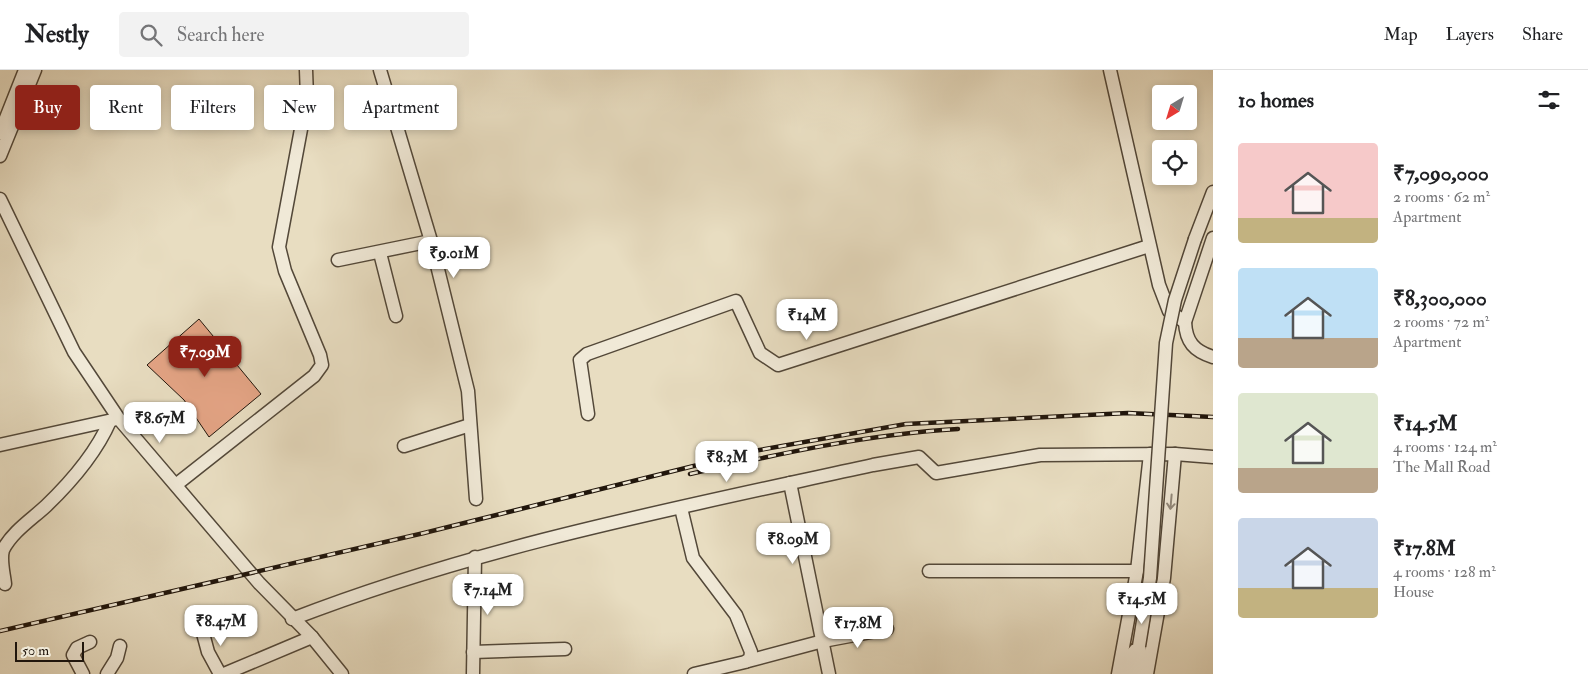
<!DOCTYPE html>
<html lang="en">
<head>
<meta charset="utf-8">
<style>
	:root { --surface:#fff; --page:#f2f2f2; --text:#202124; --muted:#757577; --line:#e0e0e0; --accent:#8f2418 }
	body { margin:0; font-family:"IM FELL Double Pica",serif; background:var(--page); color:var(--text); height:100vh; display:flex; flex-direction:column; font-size:19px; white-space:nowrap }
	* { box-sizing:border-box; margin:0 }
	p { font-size:16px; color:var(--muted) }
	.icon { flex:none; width:28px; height:28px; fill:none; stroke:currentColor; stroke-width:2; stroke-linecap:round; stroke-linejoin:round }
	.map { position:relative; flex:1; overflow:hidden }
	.side { display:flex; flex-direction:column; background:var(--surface); width:375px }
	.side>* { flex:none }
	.hud { position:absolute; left:15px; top:15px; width:475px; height:45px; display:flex; gap:10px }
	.needle { width:32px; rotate:218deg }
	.buttons { position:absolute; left:1152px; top:15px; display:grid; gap:10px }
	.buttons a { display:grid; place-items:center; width:45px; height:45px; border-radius:5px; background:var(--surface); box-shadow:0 2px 8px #0003; font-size:25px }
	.scale { position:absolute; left:15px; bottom:12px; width:69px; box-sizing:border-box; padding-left:5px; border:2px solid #21160c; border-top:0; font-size:14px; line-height:18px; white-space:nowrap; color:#21160c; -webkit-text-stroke:4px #f0e9d7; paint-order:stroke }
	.price { position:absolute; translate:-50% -42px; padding:0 11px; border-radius:10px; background:#fff; color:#222; font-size:16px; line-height:32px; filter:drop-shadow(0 1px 2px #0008) }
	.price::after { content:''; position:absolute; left:50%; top:30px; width:15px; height:11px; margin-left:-8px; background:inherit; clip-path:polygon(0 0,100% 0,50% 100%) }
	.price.selected { background:var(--accent); color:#fff }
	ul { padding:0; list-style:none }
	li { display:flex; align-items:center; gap:15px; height:125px; padding:0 25px }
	li span { display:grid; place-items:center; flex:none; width:140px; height:100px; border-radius:5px; color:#555 }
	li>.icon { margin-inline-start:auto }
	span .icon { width:60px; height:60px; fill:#fffc; stroke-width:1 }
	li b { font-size:21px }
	h2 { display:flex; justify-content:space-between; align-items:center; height:60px; padding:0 25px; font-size:21px }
	.tag { padding:0 18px; border-radius:5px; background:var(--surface); box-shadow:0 2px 8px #0003; font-size:18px; line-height:45px }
	.tag.selected { background:var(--accent); color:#fff }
	header { display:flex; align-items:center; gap:30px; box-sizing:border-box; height:70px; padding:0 25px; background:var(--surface); border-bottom:1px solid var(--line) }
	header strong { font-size:24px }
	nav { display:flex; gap:28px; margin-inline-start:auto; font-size:18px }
	.search { width:350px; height:45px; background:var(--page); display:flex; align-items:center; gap:12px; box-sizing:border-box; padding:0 18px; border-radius:5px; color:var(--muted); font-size:19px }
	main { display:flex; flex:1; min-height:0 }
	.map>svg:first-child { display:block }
</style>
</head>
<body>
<header>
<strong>Nestly</strong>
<div class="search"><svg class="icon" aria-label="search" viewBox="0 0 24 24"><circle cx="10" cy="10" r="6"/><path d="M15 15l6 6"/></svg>Search here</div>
<nav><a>Map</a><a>Layers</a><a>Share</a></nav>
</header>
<main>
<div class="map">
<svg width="1213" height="604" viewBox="0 0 1213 604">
	<rect width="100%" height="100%" fill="#e8ddc1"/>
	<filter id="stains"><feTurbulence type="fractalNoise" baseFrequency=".004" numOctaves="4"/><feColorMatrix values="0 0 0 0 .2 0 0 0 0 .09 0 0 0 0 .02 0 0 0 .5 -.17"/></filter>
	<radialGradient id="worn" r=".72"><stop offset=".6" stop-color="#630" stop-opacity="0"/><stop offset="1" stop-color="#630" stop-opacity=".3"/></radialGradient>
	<polygon fill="#e5a586" stroke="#21160c" points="199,249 261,324 209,367 184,330 147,295"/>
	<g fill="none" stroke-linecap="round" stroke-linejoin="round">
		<g stroke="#534839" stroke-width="15">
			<g id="minor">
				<polyline points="380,0 431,171 468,321 476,429"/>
				<polyline points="1110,0 1159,215 1169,241 1185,252"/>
				<polyline points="0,63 25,0"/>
				<polyline points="0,86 35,0"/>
				<polyline points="0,129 74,282 119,349 259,513 312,567 342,604"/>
				<path d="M 1213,168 L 1185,252 C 1186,272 1194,281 1213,287"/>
				<polyline points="1195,169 1213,122"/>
				<polyline points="380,183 396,246"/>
				<polyline points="338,190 431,171"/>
				<polyline points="588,344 580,290 587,284 736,231 760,283 778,295 1149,176"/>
				<polyline points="0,375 117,349"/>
				<polyline points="404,376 470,355"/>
				<polyline points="790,413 829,604"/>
				<polyline points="177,414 314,306 322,295 320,285 285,201 279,177 307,27 306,0"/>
				<polyline points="681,438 693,488 736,545 751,582 750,589 745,592 694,604"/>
				<polyline points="929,501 1137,501"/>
				<path d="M 5,514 C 4,504 0,490 3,480 C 12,462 32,449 46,436 C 72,411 96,383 110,351"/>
				<path d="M 292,549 C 480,476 677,438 873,395 L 919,387 L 936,403 L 1040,385 L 1175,384 L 1213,387"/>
				<polyline points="201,556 208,582 220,604"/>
				<polyline points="473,582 565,579"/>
				<polyline points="748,591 823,571 887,559"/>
				<polyline points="83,604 73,585 77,578 90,572"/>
				<polyline points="107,604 117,588 120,576"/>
				<polyline points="224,604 312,567"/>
				<polyline points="473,604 475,487"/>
				<polyline points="1118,604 1137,501 1150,384"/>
				<polyline points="1128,604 1132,584 1139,576"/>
				<polyline points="1137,604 1141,588 1139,576"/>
				<polyline points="1147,604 1164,508 1175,384"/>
			</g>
		</g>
		<use href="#minor" stroke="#f0e9d7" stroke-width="12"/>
		<g stroke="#21160c" stroke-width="4.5">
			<g id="rail">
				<path d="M 690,404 C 778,384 868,364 958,359"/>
				<polyline points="0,561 424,463 754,381 906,354 1128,343 1213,347"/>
			</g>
		</g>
		<use href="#rail" stroke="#f0e9d7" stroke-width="2.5" stroke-dasharray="8" stroke-linecap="butt"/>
		<g stroke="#534839" stroke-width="15" stroke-linecap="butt">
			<polyline id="minor-bridge" points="1139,576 1150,508 1166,273 1175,230 1195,169"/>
		</g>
		<use href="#minor-bridge" stroke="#f0e9d7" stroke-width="12"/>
	</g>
	<defs><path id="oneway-shaft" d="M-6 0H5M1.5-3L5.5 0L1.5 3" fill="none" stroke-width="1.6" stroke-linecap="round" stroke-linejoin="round" transform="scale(1.25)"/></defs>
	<use stroke="#938a7c" href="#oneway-shaft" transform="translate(1171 432) rotate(95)"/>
	<rect width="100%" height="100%" filter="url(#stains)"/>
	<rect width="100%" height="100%" fill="url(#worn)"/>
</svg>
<div class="buttons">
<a><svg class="needle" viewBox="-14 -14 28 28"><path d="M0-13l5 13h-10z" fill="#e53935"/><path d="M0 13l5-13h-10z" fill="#757577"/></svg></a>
<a><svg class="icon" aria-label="locate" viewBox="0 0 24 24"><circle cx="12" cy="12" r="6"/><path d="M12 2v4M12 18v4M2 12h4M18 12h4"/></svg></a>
</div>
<div class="scale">50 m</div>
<b class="price" style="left:454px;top:209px">₹9.01M</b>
<b class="price" style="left:807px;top:271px">₹14M</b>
<b class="price selected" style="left:205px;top:308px">₹7.09M</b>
<b class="price" style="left:160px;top:374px">₹8.67M</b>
<b class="price" style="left:727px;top:413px">₹8.3M</b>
<b class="price" style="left:793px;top:495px">₹8.09M</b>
<b class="price" style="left:488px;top:546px">₹7.14M</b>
<b class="price" style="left:1142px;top:555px">₹14.5M</b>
<b class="price" style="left:221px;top:577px">₹8.47M</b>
<b class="price" style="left:858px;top:579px">₹17.8M</b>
<div class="hud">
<a class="tag selected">Buy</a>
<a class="tag">Rent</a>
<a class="tag">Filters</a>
<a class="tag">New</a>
<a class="tag">Apartment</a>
</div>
</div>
<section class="side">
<h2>10 homes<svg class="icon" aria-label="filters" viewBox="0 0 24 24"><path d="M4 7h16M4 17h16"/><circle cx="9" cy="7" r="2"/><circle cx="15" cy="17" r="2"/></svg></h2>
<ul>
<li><span style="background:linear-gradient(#f6c9c9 75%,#c2b280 0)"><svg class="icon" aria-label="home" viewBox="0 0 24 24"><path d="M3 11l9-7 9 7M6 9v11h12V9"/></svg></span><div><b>₹7,090,000</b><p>2 rooms · 62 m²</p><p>Apartment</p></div></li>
<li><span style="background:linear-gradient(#bfe0f5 70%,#b9a48a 0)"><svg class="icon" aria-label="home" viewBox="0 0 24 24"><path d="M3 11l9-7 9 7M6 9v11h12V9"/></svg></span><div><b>₹8,300,000</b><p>2 rooms · 72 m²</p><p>Apartment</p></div></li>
<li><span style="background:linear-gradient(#dfe7d0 75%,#b9a48a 0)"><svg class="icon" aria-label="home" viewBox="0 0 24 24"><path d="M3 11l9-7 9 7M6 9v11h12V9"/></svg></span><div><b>₹14.5M</b><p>4 rooms · 124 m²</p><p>The Mall Road</p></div></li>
<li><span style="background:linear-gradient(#c9d6e8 70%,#c2b280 0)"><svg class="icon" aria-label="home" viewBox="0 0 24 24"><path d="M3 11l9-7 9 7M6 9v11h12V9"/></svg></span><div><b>₹17.8M</b><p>4 rooms · 128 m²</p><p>House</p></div></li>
</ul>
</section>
</main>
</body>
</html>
